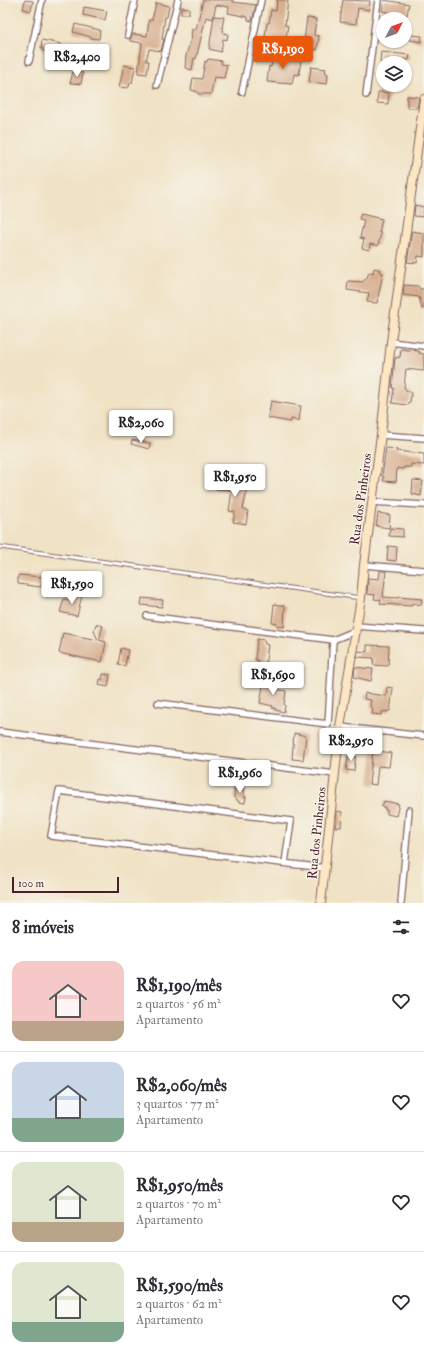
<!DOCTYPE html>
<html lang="pt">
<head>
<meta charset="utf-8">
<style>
	:root { --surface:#fff; --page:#f7f7f7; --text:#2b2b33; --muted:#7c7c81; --line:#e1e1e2; --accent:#ea580c }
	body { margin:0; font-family:"IM FELL Double Pica",serif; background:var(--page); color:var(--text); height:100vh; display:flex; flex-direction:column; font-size:15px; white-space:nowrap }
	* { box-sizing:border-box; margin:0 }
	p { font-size:13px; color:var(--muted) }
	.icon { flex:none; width:22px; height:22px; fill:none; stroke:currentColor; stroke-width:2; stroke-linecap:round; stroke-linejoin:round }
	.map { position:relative; height:903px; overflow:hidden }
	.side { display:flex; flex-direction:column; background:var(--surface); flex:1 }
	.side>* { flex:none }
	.needle { width:26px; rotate:49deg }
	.tools { position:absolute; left:376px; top:12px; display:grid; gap:8px }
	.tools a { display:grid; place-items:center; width:36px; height:36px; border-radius:50%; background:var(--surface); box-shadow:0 1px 3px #0004; font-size:20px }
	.scale { position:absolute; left:12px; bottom:10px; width:107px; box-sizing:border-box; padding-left:4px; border:2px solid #4a1f2b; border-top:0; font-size:11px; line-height:14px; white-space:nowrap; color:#4a1f2b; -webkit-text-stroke:3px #f7f3e8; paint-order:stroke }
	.price { position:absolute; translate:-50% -34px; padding:0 9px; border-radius:4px; background:#fff; color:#222; font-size:13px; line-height:26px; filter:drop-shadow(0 1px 2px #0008) }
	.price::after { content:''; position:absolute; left:50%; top:24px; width:12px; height:9px; margin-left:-6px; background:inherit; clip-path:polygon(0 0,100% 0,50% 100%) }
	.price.on { background:var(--accent); color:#fff }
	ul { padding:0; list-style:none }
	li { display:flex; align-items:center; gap:12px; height:100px; padding:0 12px }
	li+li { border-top:1px solid var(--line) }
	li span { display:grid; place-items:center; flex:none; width:112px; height:80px; border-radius:12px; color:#555 }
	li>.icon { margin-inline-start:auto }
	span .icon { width:48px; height:48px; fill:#fffc; stroke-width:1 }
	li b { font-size:17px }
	h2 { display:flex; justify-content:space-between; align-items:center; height:48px; padding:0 12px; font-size:17px }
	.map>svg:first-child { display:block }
</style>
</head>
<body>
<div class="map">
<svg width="424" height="903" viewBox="0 0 424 903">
	<rect width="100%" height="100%" fill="#f7f3e8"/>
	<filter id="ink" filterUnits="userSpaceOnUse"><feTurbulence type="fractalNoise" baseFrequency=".025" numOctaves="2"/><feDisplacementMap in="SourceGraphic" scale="8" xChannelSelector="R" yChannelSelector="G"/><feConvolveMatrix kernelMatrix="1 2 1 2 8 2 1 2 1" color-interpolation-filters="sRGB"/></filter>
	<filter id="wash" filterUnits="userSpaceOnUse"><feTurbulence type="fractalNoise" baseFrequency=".012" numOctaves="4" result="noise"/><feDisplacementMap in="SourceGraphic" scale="16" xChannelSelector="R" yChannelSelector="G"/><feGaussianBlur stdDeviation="0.9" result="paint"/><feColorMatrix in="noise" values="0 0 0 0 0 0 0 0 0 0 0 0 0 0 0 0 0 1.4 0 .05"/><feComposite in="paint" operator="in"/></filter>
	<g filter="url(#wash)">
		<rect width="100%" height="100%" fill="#f0e2c5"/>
		<g id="blocks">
			<g fill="#d7af8f">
				<polygon points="25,0 33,1 31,11 23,9"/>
				<polygon points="203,0 233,0 233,2 256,5 252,21 248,20 248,17 228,13 229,7 216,5 213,19 206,17 196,59 194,58 192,70 185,68 186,56 192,36 191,36 192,29 196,29"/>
				<polygon points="277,0 288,0 285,25 288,26 285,42 276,40 277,39 265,37 267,23 269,23 271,10 276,11"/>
				<polygon points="343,0 370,1 369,10 358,8 356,24 340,22"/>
				<polygon points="384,0 409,4 407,15 382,11"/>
				<polygon points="156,3 169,6 167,17 165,17 162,39 164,39 161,51 149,49 146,61 149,61 147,74 138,73 142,43 130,41 130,39 133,34 147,36 149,20 152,20"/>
				<polygon points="84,7 107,11 105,20 83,15"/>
				<polygon points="181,7 189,8 189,14 181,14"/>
				<polygon points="214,16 224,17 222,28 223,28 223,33 228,34 227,40 223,39 221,52 209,49"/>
				<polygon points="307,18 316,19 314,35 319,36 317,50 303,48"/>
				<polygon points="75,24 100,30 99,39 91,38 91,37 73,32"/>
				<polygon points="411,35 422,36 421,42 410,40"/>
				<polygon points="42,40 61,44 59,53 43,51 43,48 41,48"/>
				<polygon points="381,52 410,55 409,60 395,59 394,63 383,63 380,62"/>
				<polygon points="273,55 301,60 299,75 294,74 292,84 267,82 269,66 271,67"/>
				<polygon points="208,59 222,61 221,64 227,65 224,78 214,77 211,94 198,94 198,92 191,90 193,78 202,79 205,61 207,62"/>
				<polygon points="124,65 135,67 132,83 130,82 129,87 127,88 119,87"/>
				<polygon points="311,67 326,69 325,72 328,74 327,84 309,82"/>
				<polygon points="73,72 83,73 81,84 70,83"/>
				<polygon points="378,92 389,93 388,104 377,103"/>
				<polygon points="407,96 419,97 417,108 407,108"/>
				<polygon points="415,205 424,207 424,217 414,216"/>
				<polygon points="361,214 382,219 379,233 381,233 378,246 370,244 369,250 362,248 364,239 360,238 364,220 359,219"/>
				<polygon points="412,231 424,233 424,257 418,256 417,263 407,262"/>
				<polygon points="374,268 381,270 380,272 383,273 377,303 367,302 369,293 347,290 348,281 362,282 367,278 369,272 373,273"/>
				<polygon points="404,285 418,286 420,289 424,289 424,308 422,309 419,297 403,295"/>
				<polygon points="401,349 419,351 419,353 424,354 424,371 406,369 404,387 407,391 411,392 411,395 410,402 409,402 408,405 392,403 394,388 392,388 395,358 400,357"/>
				<polygon points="271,401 301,406 299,421 291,419 291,422 268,418"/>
				<polygon points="132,440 150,443 149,449 131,444"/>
				<polygon points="386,448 397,449 396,451 424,454 424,465 411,464 411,467 404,467 403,469 397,468 396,482 383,481 384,477 382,476"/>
				<polygon points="216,476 228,477 227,482 248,486 243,509 248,511 246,524 233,522 235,512 229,511 232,490 216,489"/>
				<polygon points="413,480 423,481 421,496 412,494"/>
				<polygon points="378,513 390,515 389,528 376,526"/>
				<polygon points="390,528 403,529 403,537 389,536"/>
				<polygon points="388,546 397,547 396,561 387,560"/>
				<polygon points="380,571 386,571 383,597 398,598 398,597 422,599 421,605 412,603 412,606 380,604 381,600 374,599 375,595 367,594 368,578 379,579"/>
				<polygon points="18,575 43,577 41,587 18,584"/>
				<polygon points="74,592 82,595 77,616 60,612 64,599 71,601"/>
				<polygon points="142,598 163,600 162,607 141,605"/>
				<polygon points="274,604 285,606 284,627 277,626 277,624 272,623"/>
				<polygon points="96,624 103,626 99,640 106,642 102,662 59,653 63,633 98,640 94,631"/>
				<polygon points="257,639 264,640 265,644 268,645 264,674 256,673 258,660 255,660"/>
				<polygon points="367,645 389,646 388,666 373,665 374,658 357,657 358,651 367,652"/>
				<polygon points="121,648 128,650 125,666 118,664"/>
				<polygon points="355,667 373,669 371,681 354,677"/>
				<polygon points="103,674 110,675 108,687 99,685 100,679 102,680"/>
				<polygon points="264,680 275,682 274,689 286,691 284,705 285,705 284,712 275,710 275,708 272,708 273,706 260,703"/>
				<polygon points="387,687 393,688 390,711 382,712 382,715 372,714 373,708 370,707 371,700 364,699 365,693 386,696"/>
				<polygon points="294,733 306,736 303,760 292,759"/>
				<polygon points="373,750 391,753 389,767 378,766 376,785 369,784"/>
				<polygon points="349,752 356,753 354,771 346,770"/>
				<polygon points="251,773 259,774 259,781 250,780"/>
				<polygon points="235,785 244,786 243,792 244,792 244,797 246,797 245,803 238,802 238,800 234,798"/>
				<polygon points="384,801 399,804 396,816 387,814 387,810 385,810 385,807 382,807"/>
				<polygon points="337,811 342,812 341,827 335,827"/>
			</g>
		</g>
	</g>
	<g filter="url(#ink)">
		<use href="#blocks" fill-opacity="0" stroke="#846361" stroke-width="1"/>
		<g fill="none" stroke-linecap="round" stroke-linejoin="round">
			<g stroke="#846361" stroke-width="5">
				<polyline id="lane" points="0,547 361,598"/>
			</g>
			<g stroke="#846361" stroke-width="8">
				<g id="street">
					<polyline points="128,35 135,0"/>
					<polyline points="29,61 42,0"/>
					<polyline points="157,85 178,0"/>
					<polyline points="242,92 261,0"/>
					<polyline points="366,95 378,0"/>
					<polyline points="391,342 424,346"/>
					<polyline points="381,435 424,438"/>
					<polyline points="372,502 424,505"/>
					<polyline points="364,565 424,570"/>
					<polyline points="147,616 333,640 328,724 158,703"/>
					<polyline points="356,626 424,631"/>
					<polyline points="333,640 355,631"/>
					<polyline points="340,727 424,736"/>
					<polyline points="0,732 335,774"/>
					<polyline points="285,863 291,821 59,791 51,836 325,868"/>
					<polyline points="401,903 409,810"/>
				</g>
			</g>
			<g stroke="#846361" stroke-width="10">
				<polyline id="secondary" points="321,903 340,727 361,598 364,565 381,435 391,342 424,99"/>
			</g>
			<use href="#lane" stroke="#fff" stroke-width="3"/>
			<use href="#street" stroke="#fff" stroke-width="5.5"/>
			<use href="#secondary" stroke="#fbe7c3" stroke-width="8"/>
		</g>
	</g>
	<g text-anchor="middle" stroke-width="3" stroke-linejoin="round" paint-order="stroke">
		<g font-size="13" fill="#4a1f2b" stroke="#f7f3e8">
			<text transform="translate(360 499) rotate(-82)" y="5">Rua dos Pinheiros</text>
			<text transform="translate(316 833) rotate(-84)" y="5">Rua dos Pinheiros</text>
		</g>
	</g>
</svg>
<div class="tools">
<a><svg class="needle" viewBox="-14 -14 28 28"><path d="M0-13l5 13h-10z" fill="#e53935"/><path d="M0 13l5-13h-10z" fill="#7c7c81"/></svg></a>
<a><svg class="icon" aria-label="layers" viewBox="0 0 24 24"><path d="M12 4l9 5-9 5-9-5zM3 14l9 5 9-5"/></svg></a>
</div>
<div class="scale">100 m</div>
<b class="price on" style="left:283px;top:70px">R$1,190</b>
<b class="price" style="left:77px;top:78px">R$2,400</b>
<b class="price" style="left:141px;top:444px">R$2,060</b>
<b class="price" style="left:235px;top:498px">R$1,950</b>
<b class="price" style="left:72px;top:605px">R$1,590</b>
<b class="price" style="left:273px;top:696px">R$1,690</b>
<b class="price" style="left:351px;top:762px">R$2,950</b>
<b class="price" style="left:240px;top:794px">R$1,960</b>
</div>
<section class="side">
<h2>8 imóveis<svg class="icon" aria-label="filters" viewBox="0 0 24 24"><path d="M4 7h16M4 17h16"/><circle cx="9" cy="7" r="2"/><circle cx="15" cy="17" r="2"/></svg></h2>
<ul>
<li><span style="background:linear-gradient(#f6c9c9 75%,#b9a48a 0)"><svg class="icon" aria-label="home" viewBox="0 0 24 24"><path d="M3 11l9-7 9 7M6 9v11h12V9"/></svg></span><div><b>R$1,190/mês</b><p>2 quartos · 56 m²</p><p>Apartamento</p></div><svg class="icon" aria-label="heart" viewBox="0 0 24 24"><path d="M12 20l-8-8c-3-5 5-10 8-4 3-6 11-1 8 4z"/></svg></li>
<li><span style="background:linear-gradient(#c9d6e8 70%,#7fa58c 0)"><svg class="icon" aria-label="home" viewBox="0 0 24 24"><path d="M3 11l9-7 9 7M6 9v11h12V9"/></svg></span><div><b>R$2,060/mês</b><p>3 quartos · 77 m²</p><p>Apartamento</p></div><svg class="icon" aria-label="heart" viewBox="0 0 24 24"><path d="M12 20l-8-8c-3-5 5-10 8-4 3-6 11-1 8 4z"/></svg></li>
<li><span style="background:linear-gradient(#dfe7d0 75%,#b9a48a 0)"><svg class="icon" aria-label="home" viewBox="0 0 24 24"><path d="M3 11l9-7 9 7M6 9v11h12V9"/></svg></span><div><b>R$1,950/mês</b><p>2 quartos · 70 m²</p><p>Apartamento</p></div><svg class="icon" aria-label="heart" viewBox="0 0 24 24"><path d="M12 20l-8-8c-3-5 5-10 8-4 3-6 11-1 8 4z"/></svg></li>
<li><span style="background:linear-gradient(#dfe7d0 75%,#7fa58c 0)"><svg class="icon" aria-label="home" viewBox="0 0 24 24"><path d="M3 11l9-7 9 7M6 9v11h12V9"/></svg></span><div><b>R$1,590/mês</b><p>2 quartos · 62 m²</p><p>Apartamento</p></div><svg class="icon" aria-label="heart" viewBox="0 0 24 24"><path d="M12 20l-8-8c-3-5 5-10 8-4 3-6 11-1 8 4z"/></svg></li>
</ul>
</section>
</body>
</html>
